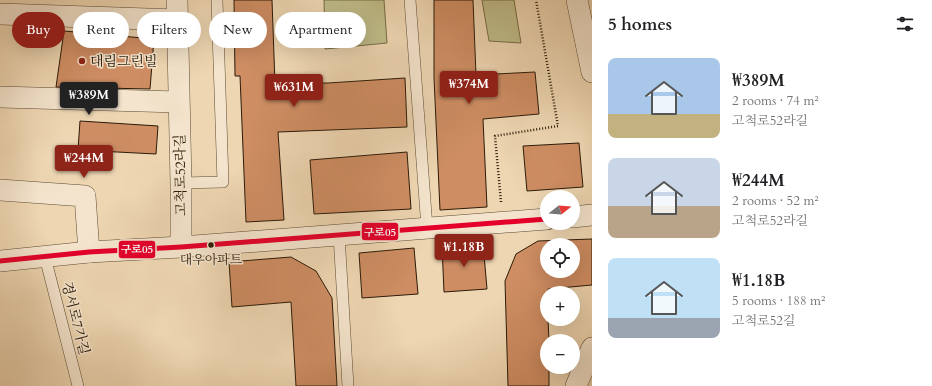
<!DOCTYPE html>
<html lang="en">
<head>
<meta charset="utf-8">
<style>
	:root { --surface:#fff; --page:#f6f6f6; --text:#202124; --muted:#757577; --accent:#8f2418 }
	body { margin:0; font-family:Cardo,"Noto Serif KR",serif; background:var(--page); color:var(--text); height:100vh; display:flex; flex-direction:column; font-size:15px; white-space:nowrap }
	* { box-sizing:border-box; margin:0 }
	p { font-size:13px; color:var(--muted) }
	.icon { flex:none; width:22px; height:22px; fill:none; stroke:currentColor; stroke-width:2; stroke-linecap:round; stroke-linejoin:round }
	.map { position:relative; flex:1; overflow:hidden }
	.drawer { display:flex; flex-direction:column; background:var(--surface); width:340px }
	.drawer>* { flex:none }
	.guide { position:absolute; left:12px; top:12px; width:380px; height:36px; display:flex; gap:8px }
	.needle { width:26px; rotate:73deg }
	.tools { position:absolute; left:540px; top:190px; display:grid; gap:8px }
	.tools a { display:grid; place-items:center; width:40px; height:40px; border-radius:50%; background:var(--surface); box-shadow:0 4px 16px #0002; font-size:20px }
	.price { position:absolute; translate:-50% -34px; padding:0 9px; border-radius:4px; background:var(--accent); color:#fff; font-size:13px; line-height:26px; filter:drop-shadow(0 1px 2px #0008) }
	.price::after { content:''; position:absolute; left:50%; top:24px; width:12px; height:9px; margin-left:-6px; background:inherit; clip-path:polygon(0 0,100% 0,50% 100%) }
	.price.selected { background:#222; color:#fff }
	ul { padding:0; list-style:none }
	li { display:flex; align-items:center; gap:12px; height:100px; padding:0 16px }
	li span { display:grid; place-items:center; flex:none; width:112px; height:80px; border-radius:8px; color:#555 }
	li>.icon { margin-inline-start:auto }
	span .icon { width:48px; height:48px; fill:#fffc; stroke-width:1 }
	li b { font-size:17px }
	h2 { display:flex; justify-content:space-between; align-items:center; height:48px; padding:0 16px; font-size:17px }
	.tag { padding:0 14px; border-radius:18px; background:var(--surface); box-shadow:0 4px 16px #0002; font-size:14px; line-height:36px }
	.tag.selected { background:var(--accent); color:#fff }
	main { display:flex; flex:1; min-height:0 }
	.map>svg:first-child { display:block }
</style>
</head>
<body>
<main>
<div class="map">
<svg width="592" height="386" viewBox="0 0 592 386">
	<rect width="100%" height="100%" fill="#eed6b2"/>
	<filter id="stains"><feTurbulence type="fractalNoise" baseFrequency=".005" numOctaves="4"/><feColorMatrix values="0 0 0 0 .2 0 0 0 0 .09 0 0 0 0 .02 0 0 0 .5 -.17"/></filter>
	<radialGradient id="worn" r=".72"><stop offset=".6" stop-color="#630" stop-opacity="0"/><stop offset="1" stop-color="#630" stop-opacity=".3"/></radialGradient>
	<g fill="#bfbc88" stroke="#756c48">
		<polygon points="324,0 384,0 387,43 325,49"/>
		<polygon points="482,0 514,0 521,43 489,41"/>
	</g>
	<g fill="#ce8d63" stroke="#2b1b08" fill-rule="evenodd">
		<polygon points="234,0 272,0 275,84 328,83 405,78 407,127 278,132 284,220 246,222 240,76 235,76"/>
		<polygon points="434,0 473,0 476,75 535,72 539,114 483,119 487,207 440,210 434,78"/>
		<polygon points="64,31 154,39 150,89 56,87"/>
		<polygon points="80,121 158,126 156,154 78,150"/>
		<polygon points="579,143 583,187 527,191 523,146"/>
		<polygon points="407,152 411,209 314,214 310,160"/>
		<path d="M 592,239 L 592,285 L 548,289 L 547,319 L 548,319 L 549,341 L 547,341 L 547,367 L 549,367 L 549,386 L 508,386 L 505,281 L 516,254 L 538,241 ZM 547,245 L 573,245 L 573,271 L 547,271 Z"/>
		<polygon points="483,243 487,289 444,292 442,246"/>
		<polygon points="414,248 418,294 362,298 359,253"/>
		<polygon points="291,257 316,271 332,298 337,386 296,386 291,302 232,307 229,262"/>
	</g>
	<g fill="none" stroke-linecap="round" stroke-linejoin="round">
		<g stroke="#5c4a32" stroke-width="12">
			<g id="service">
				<polyline points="410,0 427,228"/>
				<polyline points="181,183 223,182 217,0"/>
				<polyline points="339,235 348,386"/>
				<polyline points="45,257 78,386"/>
			</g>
		</g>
		<g stroke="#5c4a32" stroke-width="22">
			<g id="minor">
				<polyline points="177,0 181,183 181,247"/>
				<polyline points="577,0 592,72"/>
				<polyline points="0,14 177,20"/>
				<polyline points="0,97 178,102"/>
				<polyline points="0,190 85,196 89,252"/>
				<polyline points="573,217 592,215"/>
				<polyline points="0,261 89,252 181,247 547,219"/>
				<polyline points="576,386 592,348"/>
			</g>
		</g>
		<polyline stroke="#2b1b08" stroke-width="2.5" stroke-dasharray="1 2" stroke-linecap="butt" points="501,202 495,136 558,126 536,0"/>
		<use href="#service" stroke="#f4e4cd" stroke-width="11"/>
		<use href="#minor" stroke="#f4e4cd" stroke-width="21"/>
		<g stroke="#f4e4cd" stroke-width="8">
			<polyline id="bus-1" points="0,261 89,252 181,247 547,219"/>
		</g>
		<use href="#bus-1" stroke="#e4002b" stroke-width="5"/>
	</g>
	<circle fill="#8f2418" stroke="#f4e4cd" stroke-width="1.5" cx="82" cy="61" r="4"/>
	<circle fill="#2b1b08" stroke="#f4e4cd" stroke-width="1.5" cx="211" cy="245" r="3.5"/>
	<g text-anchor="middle" stroke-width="3" stroke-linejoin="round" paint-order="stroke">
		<g font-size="13" fill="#2b1b08" stroke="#f4e4cd">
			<text x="211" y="264">대우아파트</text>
		</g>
		<g font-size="14" fill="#2b1b08" stroke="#f4e4cd" text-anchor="start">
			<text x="90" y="66">대림그린빌</text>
		</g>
		<g font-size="14" fill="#2b1b08" stroke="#f4e4cd">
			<text transform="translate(180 175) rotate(-91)" y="5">고척로52라길</text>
			<text transform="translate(76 318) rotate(76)" y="5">경서로7가길</text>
		</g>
	</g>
	<g stroke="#f4e4cd" stroke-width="1.5">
		<rect x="361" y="222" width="38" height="19" rx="4" fill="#e4002b"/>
		<rect x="118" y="240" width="38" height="19" rx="4" fill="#e4002b"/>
	</g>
	<g font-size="11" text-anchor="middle" font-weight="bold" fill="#fff">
		<text x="380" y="236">구로05</text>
		<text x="137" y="253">구로05</text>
	</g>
	<rect width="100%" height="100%" filter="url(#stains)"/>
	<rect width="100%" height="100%" fill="url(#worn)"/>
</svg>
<div class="tools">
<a><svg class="needle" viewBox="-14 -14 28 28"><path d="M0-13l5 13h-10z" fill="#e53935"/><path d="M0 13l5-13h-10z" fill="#757577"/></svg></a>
<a><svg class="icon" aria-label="locate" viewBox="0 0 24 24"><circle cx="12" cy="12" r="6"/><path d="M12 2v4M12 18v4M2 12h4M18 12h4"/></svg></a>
<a>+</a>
<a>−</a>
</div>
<b class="price" style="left:469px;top:105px">₩374M</b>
<b class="price" style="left:294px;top:108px">₩631M</b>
<b class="price selected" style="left:89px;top:116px">₩389M</b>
<b class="price" style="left:84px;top:179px">₩244M</b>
<b class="price" style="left:464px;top:268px">₩1.18B</b>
<div class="guide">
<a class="tag selected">Buy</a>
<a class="tag">Rent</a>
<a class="tag">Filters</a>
<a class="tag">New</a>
<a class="tag">Apartment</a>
</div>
</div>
<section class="drawer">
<h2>5 homes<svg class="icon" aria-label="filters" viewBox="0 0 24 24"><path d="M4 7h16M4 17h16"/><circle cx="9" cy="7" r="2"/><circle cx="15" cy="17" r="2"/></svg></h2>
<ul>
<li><span style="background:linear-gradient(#a9c7e8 70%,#c2b280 0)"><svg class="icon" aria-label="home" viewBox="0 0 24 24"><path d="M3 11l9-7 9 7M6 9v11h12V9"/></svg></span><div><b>₩389M</b><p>2 rooms · 74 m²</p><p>고척로52라길</p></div></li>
<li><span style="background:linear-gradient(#c9d6e8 60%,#b9a48a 0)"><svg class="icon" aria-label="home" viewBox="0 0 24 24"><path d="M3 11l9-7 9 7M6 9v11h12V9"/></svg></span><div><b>₩244M</b><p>2 rooms · 52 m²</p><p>고척로52라길</p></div></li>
<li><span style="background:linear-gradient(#bfe0f5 75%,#9aa5b1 0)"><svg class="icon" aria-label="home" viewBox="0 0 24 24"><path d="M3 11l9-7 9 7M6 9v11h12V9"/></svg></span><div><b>₩1.18B</b><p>5 rooms · 188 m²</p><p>고척로52길</p></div></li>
</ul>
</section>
</main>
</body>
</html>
